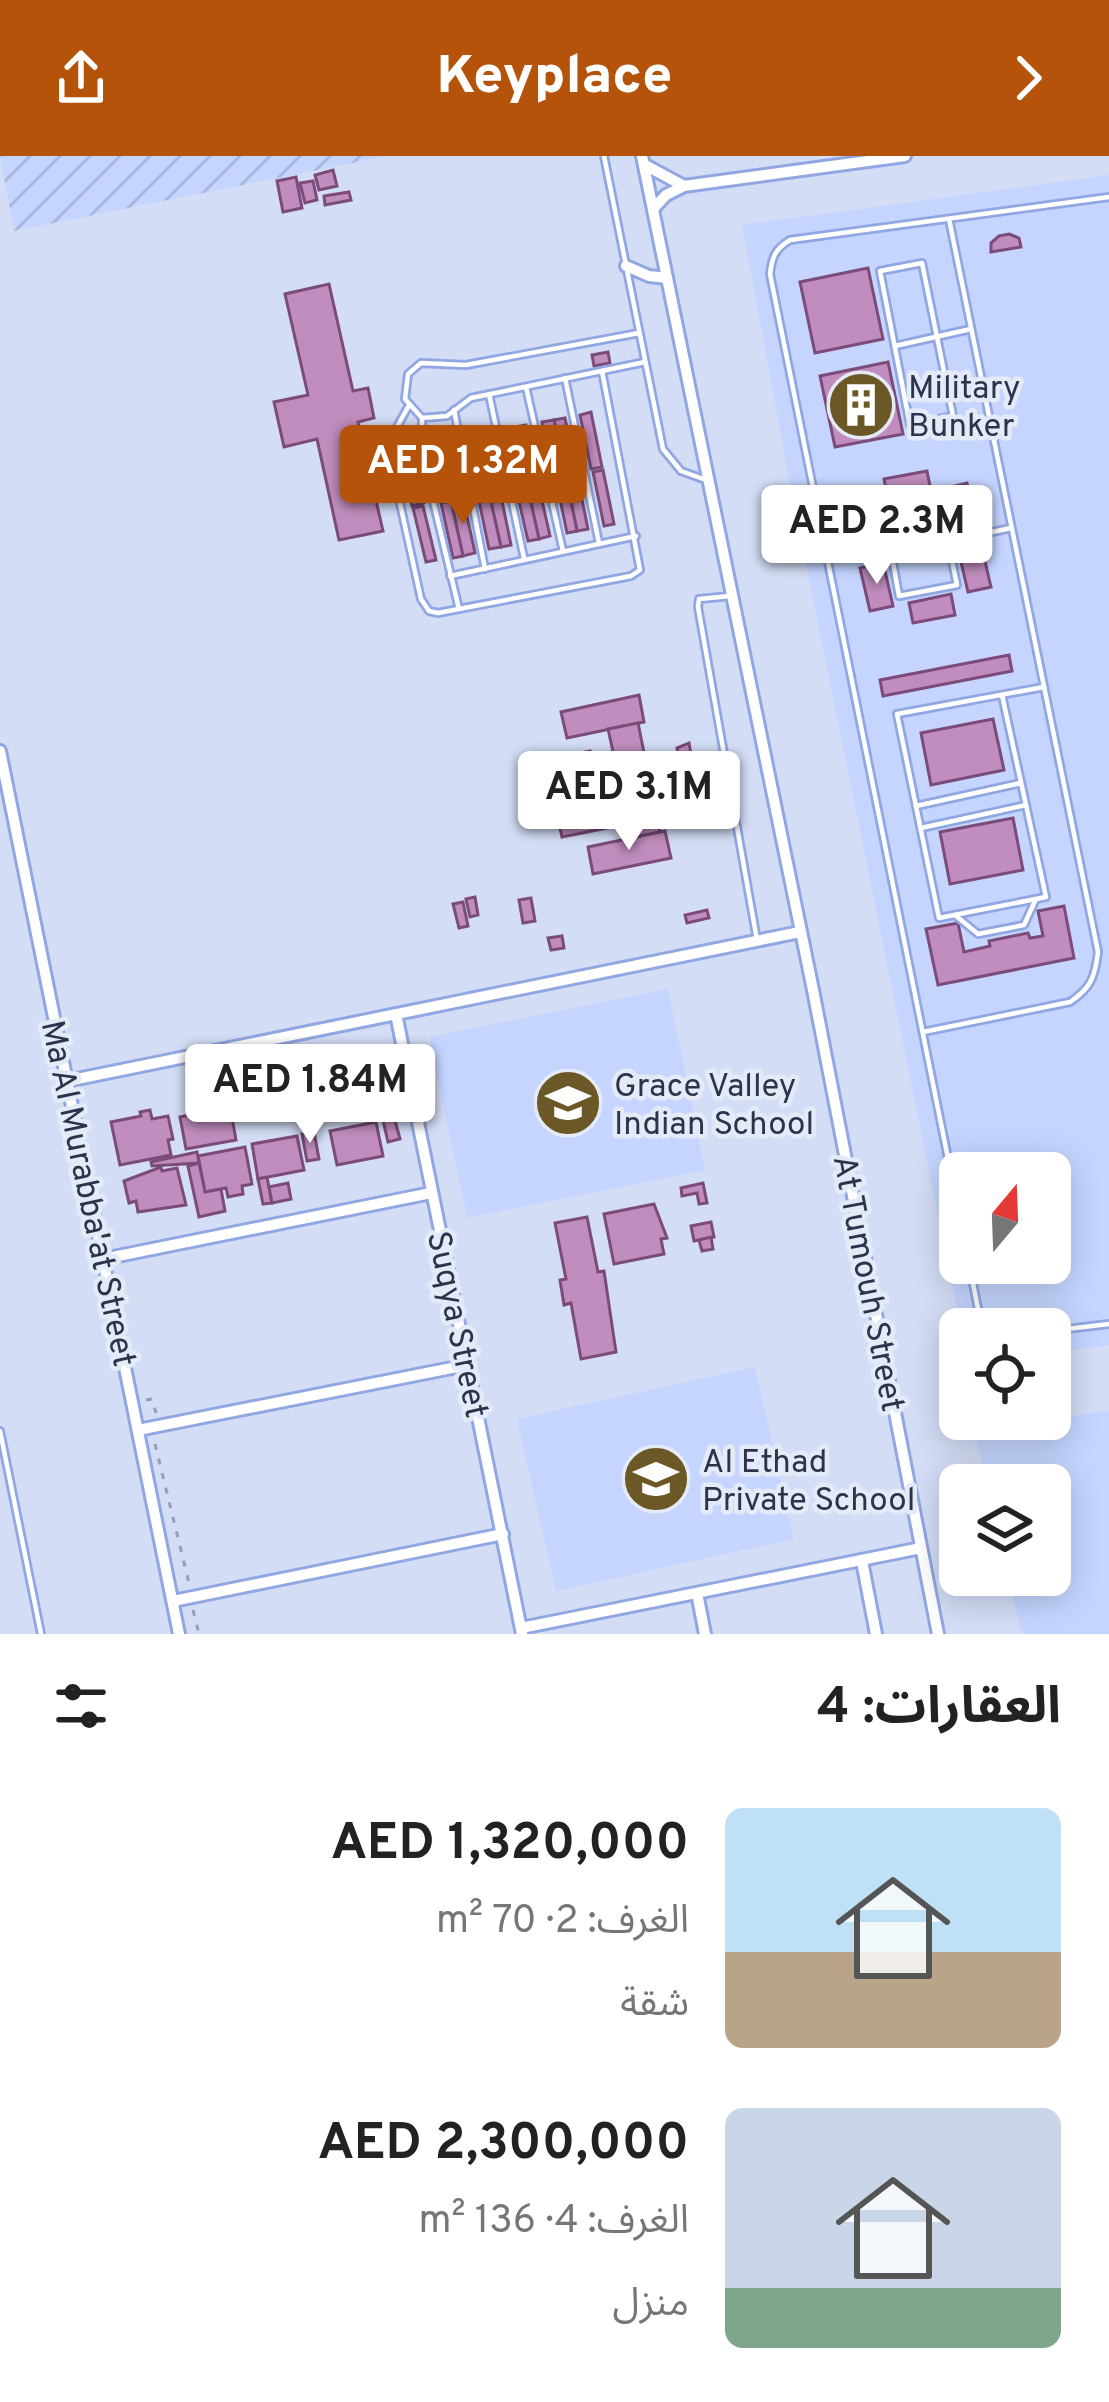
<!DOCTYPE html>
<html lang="ar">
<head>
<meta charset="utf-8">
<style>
	:root { --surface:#fff; --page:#f2f2f2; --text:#222; --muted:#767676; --accent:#b45309 }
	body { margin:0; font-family:Overpass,"Noto Sans Arabic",sans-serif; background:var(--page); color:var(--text); direction:rtl; height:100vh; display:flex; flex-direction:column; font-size:45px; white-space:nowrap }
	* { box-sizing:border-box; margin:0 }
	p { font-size:39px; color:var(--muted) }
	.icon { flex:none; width:66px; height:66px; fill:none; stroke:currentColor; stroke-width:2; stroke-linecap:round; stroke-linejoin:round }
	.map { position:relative; height:1478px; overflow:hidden; direction:ltr }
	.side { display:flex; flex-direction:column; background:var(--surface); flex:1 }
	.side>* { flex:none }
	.needle { width:78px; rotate:19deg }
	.fabs { position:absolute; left:939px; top:996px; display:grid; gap:24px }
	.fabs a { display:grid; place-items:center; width:132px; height:132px; border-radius:18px; background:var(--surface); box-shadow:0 6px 30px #0003; font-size:60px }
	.price { position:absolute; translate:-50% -102px; padding:0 27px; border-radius:12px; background:#fff; color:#222; font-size:39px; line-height:78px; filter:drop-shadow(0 3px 6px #0008) }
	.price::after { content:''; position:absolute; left:50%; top:72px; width:36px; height:27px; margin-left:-18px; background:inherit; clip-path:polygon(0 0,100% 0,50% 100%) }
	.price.active { background:var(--accent); color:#fff }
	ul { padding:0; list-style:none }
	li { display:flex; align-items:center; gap:36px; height:300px; padding:0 48px }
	li span { display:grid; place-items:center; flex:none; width:336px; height:240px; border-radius:18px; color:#555 }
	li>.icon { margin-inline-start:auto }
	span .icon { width:144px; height:144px; fill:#fffc; stroke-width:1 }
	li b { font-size:51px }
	h2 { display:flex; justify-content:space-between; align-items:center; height:144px; padding:0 48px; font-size:51px }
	header { display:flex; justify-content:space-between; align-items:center; height:156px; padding:0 48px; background:var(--accent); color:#fff; font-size:54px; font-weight:800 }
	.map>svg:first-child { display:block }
</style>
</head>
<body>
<header><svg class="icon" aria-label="forward" viewBox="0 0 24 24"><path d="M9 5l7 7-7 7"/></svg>Keyplace<svg class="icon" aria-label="share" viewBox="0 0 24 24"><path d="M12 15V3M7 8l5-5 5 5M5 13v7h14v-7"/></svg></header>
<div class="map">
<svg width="1109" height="1478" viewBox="0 0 1109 1478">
	<defs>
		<pattern id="industrial-furrows" width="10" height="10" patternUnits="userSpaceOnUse" patternTransform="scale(3)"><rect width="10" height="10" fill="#c5d5ff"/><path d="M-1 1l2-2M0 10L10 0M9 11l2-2" fill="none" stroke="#a9b7dc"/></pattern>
	</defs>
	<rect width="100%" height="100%" fill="#d3ddf6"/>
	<g fill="#c5d5ff" fill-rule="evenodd">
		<path d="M 1109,19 L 1109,1189 L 1050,1197 L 1050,1173 L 961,1173 L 794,349 L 742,69 ZM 960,1017 L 1050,1017 L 1050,1107 L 960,1107 Z"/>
		<polygon points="668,833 705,1014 467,1062 429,881"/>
		<polygon points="755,1211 794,1383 556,1435 517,1263"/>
		<polygon points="1109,1255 1109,1478 1022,1478 1008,1419 1050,1419 1050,1329 987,1329 974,1273"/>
	</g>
	<polygon fill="url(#industrial-furrows)" points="0,0 387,0 14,75"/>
	<g fill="#c18dbe" stroke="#7b4c79" stroke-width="3">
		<polygon points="333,14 337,30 319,34 315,19"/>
		<polygon points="296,21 302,52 283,56 277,25"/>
		<polygon points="313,25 317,44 305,47 300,27"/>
		<polygon points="349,36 351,44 325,49 324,40"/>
		<polygon points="1009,78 1019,82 1021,91 991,96 991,87 999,80"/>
		<polygon points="868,112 883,183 815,197 800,126"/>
		<polygon points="329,128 353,235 368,232 374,262 358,266 383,375 339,384 317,283 284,291 274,246 308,239 285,138"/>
		<polygon points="608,196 610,207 594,210 592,199"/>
		<polygon points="888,206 903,278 835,291 820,220"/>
		<polygon points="591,256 602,311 591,313 580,259"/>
		<polygon points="565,262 576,316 566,318 554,264"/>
		<polygon points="554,264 566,318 554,321 542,266"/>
		<polygon points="526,269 537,324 526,326 515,271"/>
		<polygon points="515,271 526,326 514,329 502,274"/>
		<polygon points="488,277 499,332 487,334 476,279"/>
		<polygon points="476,279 487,334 476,336 465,281"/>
		<polygon points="449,284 461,339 449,341 438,287"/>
		<polygon points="438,287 449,341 438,344 426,289"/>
		<polygon points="412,292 424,347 412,350 400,295"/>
		<polygon points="603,314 614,368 604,370 593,316"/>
		<polygon points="927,315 931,335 888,344 884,323"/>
		<polygon points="577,319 588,373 577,375 566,321"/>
		<polygon points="566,321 577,375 567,377 556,324"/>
		<polygon points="538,327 550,380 539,383 527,329"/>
		<polygon points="967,327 977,368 956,373 946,332"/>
		<polygon points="527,329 539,383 528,385 516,332"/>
		<polygon points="500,335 511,389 501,391 489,337"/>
		<polygon points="489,337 501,391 489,393 478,340"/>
		<polygon points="463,342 475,397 463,400 451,345"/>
		<polygon points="451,345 463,400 453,402 441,347"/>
		<polygon points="870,345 880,388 857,393 847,350"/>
		<polygon points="423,350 436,404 426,406 413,352"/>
		<polygon points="981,388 991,431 968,436 958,393"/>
		<polygon points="883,406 893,450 870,455 860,412"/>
		<polygon points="951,438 955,459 913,467 909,447"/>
		<polygon points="1009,499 1012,515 883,540 880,524"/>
		<polygon points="639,539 644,566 567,582 561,556"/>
		<polygon points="993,563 1004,614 931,629 921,577"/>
		<polygon points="638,567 647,611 657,609 661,630 651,632 660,676 631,682 622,639 616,641 611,620 626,617 622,598 614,600 608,573"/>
		<polygon points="689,587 699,642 692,644 691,637 686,638 677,592"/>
		<polygon points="590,595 607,672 562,681 545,604"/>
		<polygon points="1013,662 1023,714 950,728 940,676"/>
		<polygon points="665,675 671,702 593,718 588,691"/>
		<polygon points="475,741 478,759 470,761 466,743"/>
		<polygon points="531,742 535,765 523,767 519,744"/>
		<polygon points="463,746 468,770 459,772 453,748"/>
		<polygon points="1064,750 1074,802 938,829 926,773 958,767 964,796 990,790 989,785 1028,777 1030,782 1043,780 1038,755"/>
		<polygon points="707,754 709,762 687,767 685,759"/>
		<polygon points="562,780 564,792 551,794 548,782"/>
		<polygon points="336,914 337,921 349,918 356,953 343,956 344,960 322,965 314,925 324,923 322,916"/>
		<polygon points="370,914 372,926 358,929 355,917"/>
		<polygon points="228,939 236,984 186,993 180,961 190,959 188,946"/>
		<polygon points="150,954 152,963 168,960 173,983 168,984 171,999 120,1009 111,966 141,960 140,956"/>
		<polygon points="393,957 400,983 388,986 382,960"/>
		<polygon points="376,966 383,1000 337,1009 330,975"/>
		<polygon points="314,976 319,1003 307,1005 302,978"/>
		<polygon points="297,980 304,1014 258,1023 252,988"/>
		<polygon points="245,991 252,1028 242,1030 243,1038 228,1041 226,1032 205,1036 198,1000"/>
		<polygon points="197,996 199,1007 152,1010 151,1006"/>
		<polygon points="199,1007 205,1036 221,1033 225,1055 199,1061 188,1010"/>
		<polygon points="161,1011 162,1015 177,1012 186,1049 138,1056 136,1045 129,1047 124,1025"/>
		<polygon points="267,1021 272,1047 263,1048 258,1023"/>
		<polygon points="288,1027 291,1043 272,1047 269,1031"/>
		<polygon points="703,1027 707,1047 699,1048 697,1037 682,1040 681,1032"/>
		<polygon points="654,1048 667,1082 661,1083 664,1098 614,1108 604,1058"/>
		<polygon points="587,1061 598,1116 604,1115 616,1196 581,1203 571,1147 564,1149 560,1124 566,1123 555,1067"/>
		<polygon points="711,1066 714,1081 694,1085 691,1070"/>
		<polygon points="711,1081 713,1093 702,1095 699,1084"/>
	</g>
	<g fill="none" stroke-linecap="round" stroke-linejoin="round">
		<g stroke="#91a7e3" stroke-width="10">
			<g id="lane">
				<polyline points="604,0 663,293 681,315 706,324"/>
				<polygon points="922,107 953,260 910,269 880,115"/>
				<polyline points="639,177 466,209 421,207 408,218 405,243 422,262 447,260 471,242 645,206"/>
				<polyline points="895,190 971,173"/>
				<polyline points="565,222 599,387"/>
				<polyline points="526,231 563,395"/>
				<polyline points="489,238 524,402"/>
				<polyline points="408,251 393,278 390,302 421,443 429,455 438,457 631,420 640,414 602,215"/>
				<polyline points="454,254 485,413"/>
				<polyline points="422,262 422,299 459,453"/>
				<polygon points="940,347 957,429 899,440 884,357"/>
				<polyline points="864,403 1011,372"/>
				<polyline points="450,420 636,380"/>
				<polyline points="730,440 699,443 698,451 757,784"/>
				<polyline points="1002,539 1046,741 939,762 897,558 1044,531"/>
				<polyline points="916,650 1021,627"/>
				<polyline points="921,672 1026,649"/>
				<polyline points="955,759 978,778 1024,769 1035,745"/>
				<path d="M 923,876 L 1070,846 C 1091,832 1095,821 1098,796 L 949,63"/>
				<path d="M 960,1062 L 770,118 C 772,101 775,93 790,84 L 1109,41"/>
				<polyline points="969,1107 978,1153 991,1173"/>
				<polyline points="1050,1175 1109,1168"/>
				<polyline points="0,1275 41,1478"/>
			</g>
		</g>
		<g stroke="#91a7e3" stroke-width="16">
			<g id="street">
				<polyline points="642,0 813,834 938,1478"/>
				<polyline points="645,9 684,30"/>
				<polyline points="653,53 666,39 684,30 905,0"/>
				<polyline points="626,110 649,120 667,122"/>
				<polyline points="0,595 179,1478"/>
				<polyline points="396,858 522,1478"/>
				<polyline points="67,925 800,776"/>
				<polyline points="103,1103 431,1037"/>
				<polyline points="138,1274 467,1209"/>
				<polyline points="862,1405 876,1478"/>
				<polyline points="697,1437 705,1478"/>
				<polyline points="173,1445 503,1378"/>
				<polyline points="521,1472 921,1392"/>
			</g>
		</g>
		<g stroke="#969fb8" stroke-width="3" stroke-dasharray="6 9" stroke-linecap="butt">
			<polyline points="146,1244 152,1243 156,1257"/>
			<polyline points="155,1288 189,1427"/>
			<polyline points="193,1454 199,1478"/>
		</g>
		<use href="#lane" stroke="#fff" stroke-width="4.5"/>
		<use href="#street" stroke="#fff" stroke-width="10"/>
	</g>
	<defs>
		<g id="building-disc" transform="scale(3.45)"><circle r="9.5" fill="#6b5826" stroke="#e5eaf7"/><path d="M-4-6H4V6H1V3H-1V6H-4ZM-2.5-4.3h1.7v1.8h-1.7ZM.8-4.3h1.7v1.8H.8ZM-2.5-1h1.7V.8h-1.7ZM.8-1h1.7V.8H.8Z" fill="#fff"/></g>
		<g id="school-disc" transform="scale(3.45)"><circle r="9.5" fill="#6b5826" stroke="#e5eaf7"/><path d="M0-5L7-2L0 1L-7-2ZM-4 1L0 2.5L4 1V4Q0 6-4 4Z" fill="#fff"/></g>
	</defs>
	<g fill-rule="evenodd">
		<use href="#building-disc" x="861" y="249"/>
		<use href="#school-disc" x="568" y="947"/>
		<use href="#school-disc" x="656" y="1323"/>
	</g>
	<g text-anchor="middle" stroke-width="9" stroke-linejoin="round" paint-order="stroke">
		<g font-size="33" fill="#2b344c" stroke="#e5eaf7" text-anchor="start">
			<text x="908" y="242">Military<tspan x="908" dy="38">Bunker</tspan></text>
			<text x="614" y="940">Grace Valley<tspan x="614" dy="38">Indian School</tspan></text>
			<text x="702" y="1316">Al Ethad<tspan x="702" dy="38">Private School</tspan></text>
		</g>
		<g font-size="33" fill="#2b344c" stroke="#e5eaf7">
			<text transform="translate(90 1037) rotate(78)" y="12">Ma Al Murabba'at Street</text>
			<text transform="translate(870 1127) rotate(79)" y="12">At Tumouh Street</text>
			<text transform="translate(459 1168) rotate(78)" y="12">Suqya Street</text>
		</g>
	</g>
</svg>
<div class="fabs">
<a><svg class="needle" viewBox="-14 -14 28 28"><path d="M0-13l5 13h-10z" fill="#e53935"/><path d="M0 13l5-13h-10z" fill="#767676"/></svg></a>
<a><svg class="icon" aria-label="locate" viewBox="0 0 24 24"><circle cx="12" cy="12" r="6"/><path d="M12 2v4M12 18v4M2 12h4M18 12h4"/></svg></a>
<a><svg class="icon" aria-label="layers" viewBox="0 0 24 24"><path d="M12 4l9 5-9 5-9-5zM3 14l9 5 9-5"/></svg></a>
</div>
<b class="price active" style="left:463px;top:371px">AED 1.32M</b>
<b class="price" style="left:877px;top:431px">AED 2.3M</b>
<b class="price" style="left:629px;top:697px">AED 3.1M</b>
<b class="price" style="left:310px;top:990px">AED 1.84M</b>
</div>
<section class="side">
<h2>العقارات: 4<svg class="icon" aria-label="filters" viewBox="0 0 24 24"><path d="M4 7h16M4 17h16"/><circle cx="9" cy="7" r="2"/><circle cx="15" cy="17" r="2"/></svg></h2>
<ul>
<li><span style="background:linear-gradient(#bfe0f5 60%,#b9a48a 0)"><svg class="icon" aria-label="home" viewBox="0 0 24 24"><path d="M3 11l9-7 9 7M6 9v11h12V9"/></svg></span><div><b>AED 1,320,000</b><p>الغرف: 2 · 70 m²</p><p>شقة</p></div></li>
<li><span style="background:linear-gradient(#c9d6e8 75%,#7fa58c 0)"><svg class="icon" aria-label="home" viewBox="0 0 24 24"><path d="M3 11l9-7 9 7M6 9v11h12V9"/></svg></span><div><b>AED 2,300,000</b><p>الغرف: 4 · 136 m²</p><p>منزل</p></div></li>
</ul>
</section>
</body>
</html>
